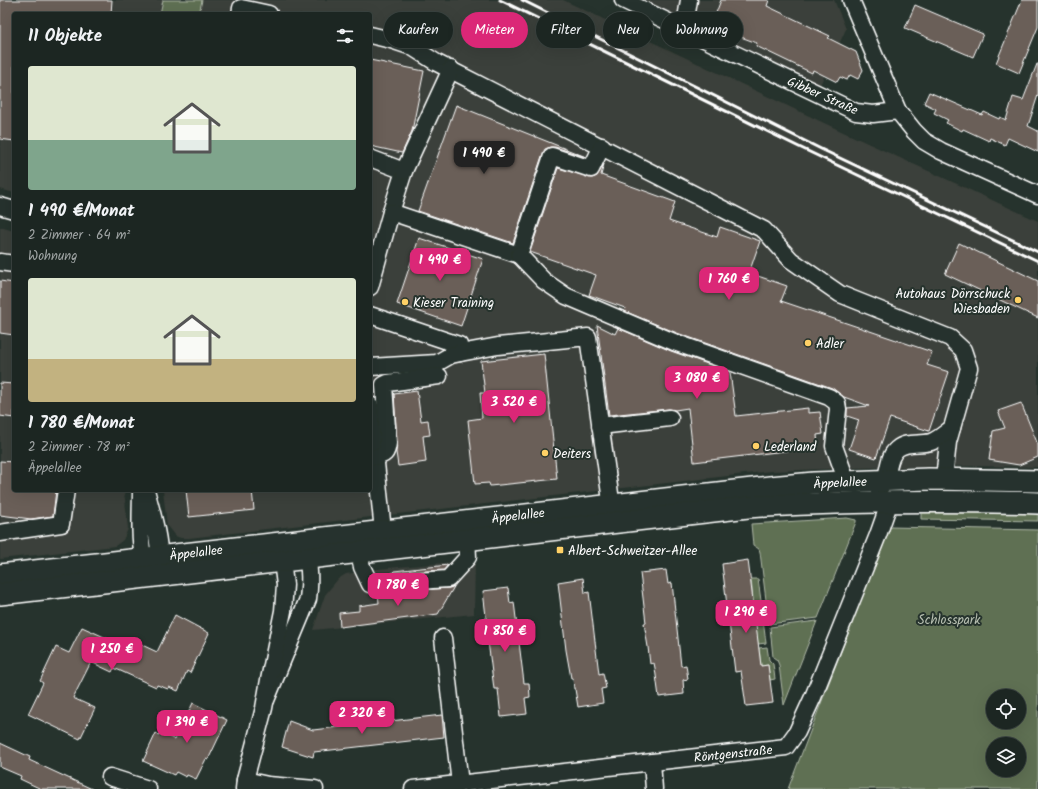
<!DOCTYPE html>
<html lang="de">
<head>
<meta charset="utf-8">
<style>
	:root { --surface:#1c2622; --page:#252e2a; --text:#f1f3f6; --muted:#a0a5a5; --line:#3a4340; --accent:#db2777 }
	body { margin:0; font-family:Kalam,sans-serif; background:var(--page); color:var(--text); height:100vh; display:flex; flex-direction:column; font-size:15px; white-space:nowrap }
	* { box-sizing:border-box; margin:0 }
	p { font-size:13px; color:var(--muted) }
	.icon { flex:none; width:22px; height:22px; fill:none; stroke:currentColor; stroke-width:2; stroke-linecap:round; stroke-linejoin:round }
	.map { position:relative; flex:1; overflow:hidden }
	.panel { position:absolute; left:12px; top:12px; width:360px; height:480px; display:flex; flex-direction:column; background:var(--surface); border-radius:4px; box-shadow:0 4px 16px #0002,0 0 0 1px var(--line) }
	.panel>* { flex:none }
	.banner { position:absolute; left:384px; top:12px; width:380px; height:36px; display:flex; gap:8px }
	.fabs { position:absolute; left:986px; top:689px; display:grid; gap:8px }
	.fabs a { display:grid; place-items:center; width:40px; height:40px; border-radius:50%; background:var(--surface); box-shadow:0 4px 16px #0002,0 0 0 1px var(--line); font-size:20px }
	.price { position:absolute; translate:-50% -34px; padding:0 9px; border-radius:8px; background:var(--accent); color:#fff; font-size:13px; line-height:26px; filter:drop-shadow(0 1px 2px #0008) }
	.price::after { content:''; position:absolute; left:50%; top:24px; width:12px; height:9px; margin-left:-6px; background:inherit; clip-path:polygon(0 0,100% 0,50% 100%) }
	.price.current { background:#222; color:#fff }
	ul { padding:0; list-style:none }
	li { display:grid; align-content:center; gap:8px; height:212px; padding:0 16px }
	li span { display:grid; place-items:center; height:124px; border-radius:4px; color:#555 }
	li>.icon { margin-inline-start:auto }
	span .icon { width:72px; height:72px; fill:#fffc; stroke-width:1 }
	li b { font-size:17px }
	h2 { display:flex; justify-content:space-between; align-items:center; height:48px; padding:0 16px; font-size:17px }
	.pill { padding:0 14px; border-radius:18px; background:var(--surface); box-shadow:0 4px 16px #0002,0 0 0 1px var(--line); font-size:14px; line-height:36px }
	.pill.current { background:var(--accent); color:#fff }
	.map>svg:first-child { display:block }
</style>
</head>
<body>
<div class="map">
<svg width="1038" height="789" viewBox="0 0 1038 789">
	<rect width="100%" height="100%" fill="#26332d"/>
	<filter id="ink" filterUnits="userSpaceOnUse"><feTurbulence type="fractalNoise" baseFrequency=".025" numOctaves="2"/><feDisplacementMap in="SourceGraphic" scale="8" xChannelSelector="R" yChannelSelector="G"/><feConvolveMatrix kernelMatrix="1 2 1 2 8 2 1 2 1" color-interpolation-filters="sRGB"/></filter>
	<g filter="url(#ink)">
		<g fill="#3b403a">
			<polygon points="0,0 163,0 160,14 14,14 14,193 0,189"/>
			<polygon points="202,0 563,0 841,131 1038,221 1038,467 974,466 855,468 771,471 189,538 181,538 175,536 167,526 163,490 370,490 370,14 199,14"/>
			<polygon points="645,0 834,0 846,29 820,85"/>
			<polygon points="0,227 14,231 14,490 124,490 128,529 123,540 115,546 0,559"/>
			<polygon points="475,560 474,614 313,630 325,595 338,579 346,574 378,569"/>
		</g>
		<g fill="#5f7052" stroke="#afb8a8" fill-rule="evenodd">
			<polygon points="163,0 202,0 199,14 160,14"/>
			<polygon points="921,509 1038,510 1038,521 921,519"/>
			<polygon points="847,518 856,520 856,522 818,618 769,624 760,552 759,549 753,545 751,524"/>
			<path d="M 889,527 L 1038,530 L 1038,789 L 788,789 ZM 993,696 L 1019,696 L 1019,722 L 993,722 ZM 993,744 L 1019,744 L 1019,770 L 993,770 Z"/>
			<polygon points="751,579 758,579 762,608 754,609"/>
			<polygon points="762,613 766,643 758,644 755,614"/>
			<polygon points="817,621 784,705 779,665 777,660 773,657 770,627"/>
			<polygon points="767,647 769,660 773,664 775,679 770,680 768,665 761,666 759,648"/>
		</g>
		<g fill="#6b5f58" stroke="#fff">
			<polygon points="0,0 112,0 111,14 14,14 14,141 0,139"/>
			<polygon points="721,0 769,0 767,6 830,36 828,38 856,52 863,70 858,79 850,75 847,80 840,77 837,82 813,70 812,73 756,46 757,43 711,26"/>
			<polygon points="1022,0 1038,0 1038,27 1019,73 996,63"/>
			<polygon points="915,5 983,34 973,57 905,28"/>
			<polygon points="370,60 424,71 412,131 402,153 370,146"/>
			<polygon points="1037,64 1038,64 1038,95 1028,126 1038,131 1038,152 1008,138 1005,145 990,138 989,141 963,129 962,131 946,123 948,120 934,113 936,109 924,103 929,92 982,115 984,112 999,119 1000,117 1006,120 1013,97 1023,100"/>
			<polygon points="456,105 586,157 555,147 550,147 545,149 543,153 513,243 418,211"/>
			<polygon points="604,164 601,175 675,202 669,221 717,237 720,227 760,241 749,273 787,286 781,301 932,352 927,365 949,372 929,431 890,418 876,458 849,449 859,420 847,416 847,408 869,406 844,397 832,388 677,333 624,311 625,308 589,295 596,275 530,252 558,168 592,178 597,176"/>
			<polygon points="419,238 483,259 461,326 397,304"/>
			<polygon points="959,243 1038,281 1038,318 945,274"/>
			<polygon points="0,281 14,283 14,335 0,333"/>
			<polygon points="597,325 615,334 618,328 671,351 730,372 736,416 808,408 808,413 820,412 823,434 817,435 818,447 694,462 688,408 675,410 669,409 609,415"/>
			<polygon points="544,354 557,479 490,486 489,483 475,484 468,420 482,418 480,393 485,393 481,361"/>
			<polygon points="0,383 14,384 14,418 0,416"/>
			<polygon points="417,391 421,421 428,420 430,435 423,436 426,462 398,466 396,452 397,442 394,394"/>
			<polygon points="1021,403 1038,445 1038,457 1019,465 989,460 993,431 1005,428 998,411"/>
			<polygon points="0,461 14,462 14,490 56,490 53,516 31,519 0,515"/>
			<polygon points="186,490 252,490 254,510 189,517"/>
			<polygon points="748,560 761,666 768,665 773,703 746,706 741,671 735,672 722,564"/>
			<polygon points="448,565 444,570 392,573 394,571"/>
			<polygon points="666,570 668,584 672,583 681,666 686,665 688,679 683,680 684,694 659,697 655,668 654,663 650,664 648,647 644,623 646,623 640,573"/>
			<polygon points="583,578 585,593 589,592 599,674 603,673 606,688 601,689 603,703 578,707 575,689 574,689 573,678 571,678 566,650 558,582"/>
			<polygon points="455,585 438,614 340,627 339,613 359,611 359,606 379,603 378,593 449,588"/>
			<polygon points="508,588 510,603 514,602 524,683 529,683 530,697 525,698 527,714 501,717 498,689 494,689 486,625 487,625 483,591"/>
			<polygon points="175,615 209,633 190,673 187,671 178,691 169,687 168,689 157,685 156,687 114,668 112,672 91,662 73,698 95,708 80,739 28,714 43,683 40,681 56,647 69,653 82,627 133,650 135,645 140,647 142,645 157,652"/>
			<polygon points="193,703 227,720 208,760 206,759 196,779 187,775 186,777 176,772 174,775 143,761 156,733 159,735 160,732 175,740"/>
			<polygon points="442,715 444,737 314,752 313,757 282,747 289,721 313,730"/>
			<polygon points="0,743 30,757 29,760 92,789 41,789 20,779 21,776 0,767"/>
		</g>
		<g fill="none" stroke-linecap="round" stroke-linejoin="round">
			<g stroke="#fff" stroke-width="19">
				<g id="minor">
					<polyline points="623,0 856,112 873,114 898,111"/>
					<polyline points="851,0 898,111 914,131 924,141 941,151 1038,195"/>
					<polyline points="240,14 241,8 269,14"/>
					<polyline points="682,28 686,19 689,0"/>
					<polyline points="370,35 391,40 412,47 437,63 764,230 791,260 840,294 950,338 963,350 969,368 948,442 944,479"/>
					<polyline points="370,158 404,171 391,212 370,287"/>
					<polyline points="404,171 451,69"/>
					<polyline points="0,206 14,210"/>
					<polyline points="391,212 519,255 552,156 591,169 602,146"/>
					<polyline points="519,255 544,281 566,296 674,342 829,397 837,403 838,409 834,446 843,471 844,482"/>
					<polyline points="0,262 14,264"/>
					<polyline points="370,315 459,345 460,353 498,346 588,337 613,515"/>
					<polyline points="370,367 437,363 451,355 460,353"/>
					<polyline points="370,405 383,531"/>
					<polyline points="600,426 670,418"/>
					<path d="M 375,457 C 385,455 387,453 388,443 L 384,385 L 388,383 L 439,376"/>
					<path d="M 880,488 C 891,477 885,459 897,449 C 906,441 920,445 931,442 C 939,439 945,433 952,428"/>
					<path d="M 141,490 C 141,510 138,548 146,566 C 148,570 150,573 154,576 C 156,571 158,566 159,561 C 161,542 151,509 146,490"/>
					<polyline points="0,533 61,524 66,490"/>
					<polyline points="359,552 362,567 370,584 448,579 468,557 467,539"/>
					<polyline points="443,638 460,784"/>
					<path d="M 266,700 L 308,599 C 310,583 311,563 303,549"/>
					<polyline points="652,762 654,789"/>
					<polyline points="110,777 148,789"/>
					<polyline points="245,780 268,785 315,789"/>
					<polyline points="244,789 245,780 264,708 269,680 283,611 285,585 282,561 286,550"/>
					<polyline points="413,789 786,747 797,732 813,697 878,535 890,501"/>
				</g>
			</g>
			<g stroke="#fff" stroke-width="24">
				<g id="major">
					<polyline points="0,575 770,487 814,483 929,479 1038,481"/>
					<path d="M 0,594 L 748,507 C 845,501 941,500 1038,503"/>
				</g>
			</g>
			<use href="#minor" stroke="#26332d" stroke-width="16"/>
			<use href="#major" stroke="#26332d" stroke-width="21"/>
			<g stroke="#fff" stroke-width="3">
				<polyline points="500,0 797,146 1038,261"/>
				<polyline points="522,0 823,150 1038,252"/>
			</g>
		</g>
	</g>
	<g fill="#ffd166" stroke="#26332d" stroke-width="1.5">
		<circle cx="1018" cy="300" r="4"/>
		<circle cx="405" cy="302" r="4"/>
		<circle cx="808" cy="343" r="4"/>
		<circle cx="756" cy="446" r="4"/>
		<circle cx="545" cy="453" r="4"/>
		<rect x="556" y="546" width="8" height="8" rx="2"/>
	</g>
	<g text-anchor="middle" stroke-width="4" stroke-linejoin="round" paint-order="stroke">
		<g font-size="13" fill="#fff" stroke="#26332d">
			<text transform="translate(823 95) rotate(24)" y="5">Gibber Straße</text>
			<text transform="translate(840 482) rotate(-3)" y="5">Äppelallee</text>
			<text transform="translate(518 515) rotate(-7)" y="5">Äppelallee</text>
			<text transform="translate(196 552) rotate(-7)" y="5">Äppelallee</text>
			<text transform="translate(733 753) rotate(-6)" y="5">Röntgenstraße</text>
		</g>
		<g font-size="13" fill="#fff" stroke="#26332d" text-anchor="start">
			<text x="1010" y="298" text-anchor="end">Autohaus Dörrschuck<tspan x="1010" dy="15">Wiesbaden</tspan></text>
			<text x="413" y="307">Kieser Training</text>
			<text x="816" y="348">Adler</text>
			<text x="764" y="451">Lederland</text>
			<text x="553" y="458">Deiters</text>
			<text x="568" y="555">Albert-Schweitzer-Allee</text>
		</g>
		<g font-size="13" fill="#b7bfb1" stroke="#26332d">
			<text x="949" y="624">Schlosspark</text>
		</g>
	</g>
</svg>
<div class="fabs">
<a><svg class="icon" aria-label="locate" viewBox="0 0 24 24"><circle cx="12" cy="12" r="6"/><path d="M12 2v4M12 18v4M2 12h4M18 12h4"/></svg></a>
<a><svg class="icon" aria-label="layers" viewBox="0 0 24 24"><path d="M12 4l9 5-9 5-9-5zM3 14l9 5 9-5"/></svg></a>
</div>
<b class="price current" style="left:484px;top:175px">1 490 €</b>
<b class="price" style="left:440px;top:282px">1 490 €</b>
<b class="price" style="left:729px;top:301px">1 760 €</b>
<b class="price" style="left:697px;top:400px">3 080 €</b>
<b class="price" style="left:514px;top:424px">3 520 €</b>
<b class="price" style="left:398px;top:607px">1 780 €</b>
<b class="price" style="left:746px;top:634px">1 290 €</b>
<b class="price" style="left:505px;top:653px">1 850 €</b>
<b class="price" style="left:112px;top:671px">1 250 €</b>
<b class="price" style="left:362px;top:735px">2 320 €</b>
<b class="price" style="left:187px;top:744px">1 390 €</b>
<div class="banner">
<a class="pill">Kaufen</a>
<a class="pill current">Mieten</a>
<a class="pill">Filter</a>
<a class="pill">Neu</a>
<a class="pill">Wohnung</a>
</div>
<section class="panel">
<h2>11 Objekte<svg class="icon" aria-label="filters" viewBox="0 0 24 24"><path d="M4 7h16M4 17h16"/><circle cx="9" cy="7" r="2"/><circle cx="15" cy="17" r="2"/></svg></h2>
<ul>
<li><span style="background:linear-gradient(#dfe7d0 60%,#7fa58c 0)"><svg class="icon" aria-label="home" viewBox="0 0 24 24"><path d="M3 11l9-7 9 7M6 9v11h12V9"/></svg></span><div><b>1 490 €/Monat</b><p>2 Zimmer · 64 m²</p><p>Wohnung</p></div></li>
<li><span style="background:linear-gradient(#dfe7d0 65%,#c2b280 0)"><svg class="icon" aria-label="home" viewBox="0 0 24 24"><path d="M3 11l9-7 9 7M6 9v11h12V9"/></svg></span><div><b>1 780 €/Monat</b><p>2 Zimmer · 78 m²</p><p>Äppelallee</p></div></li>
</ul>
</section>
</div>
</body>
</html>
